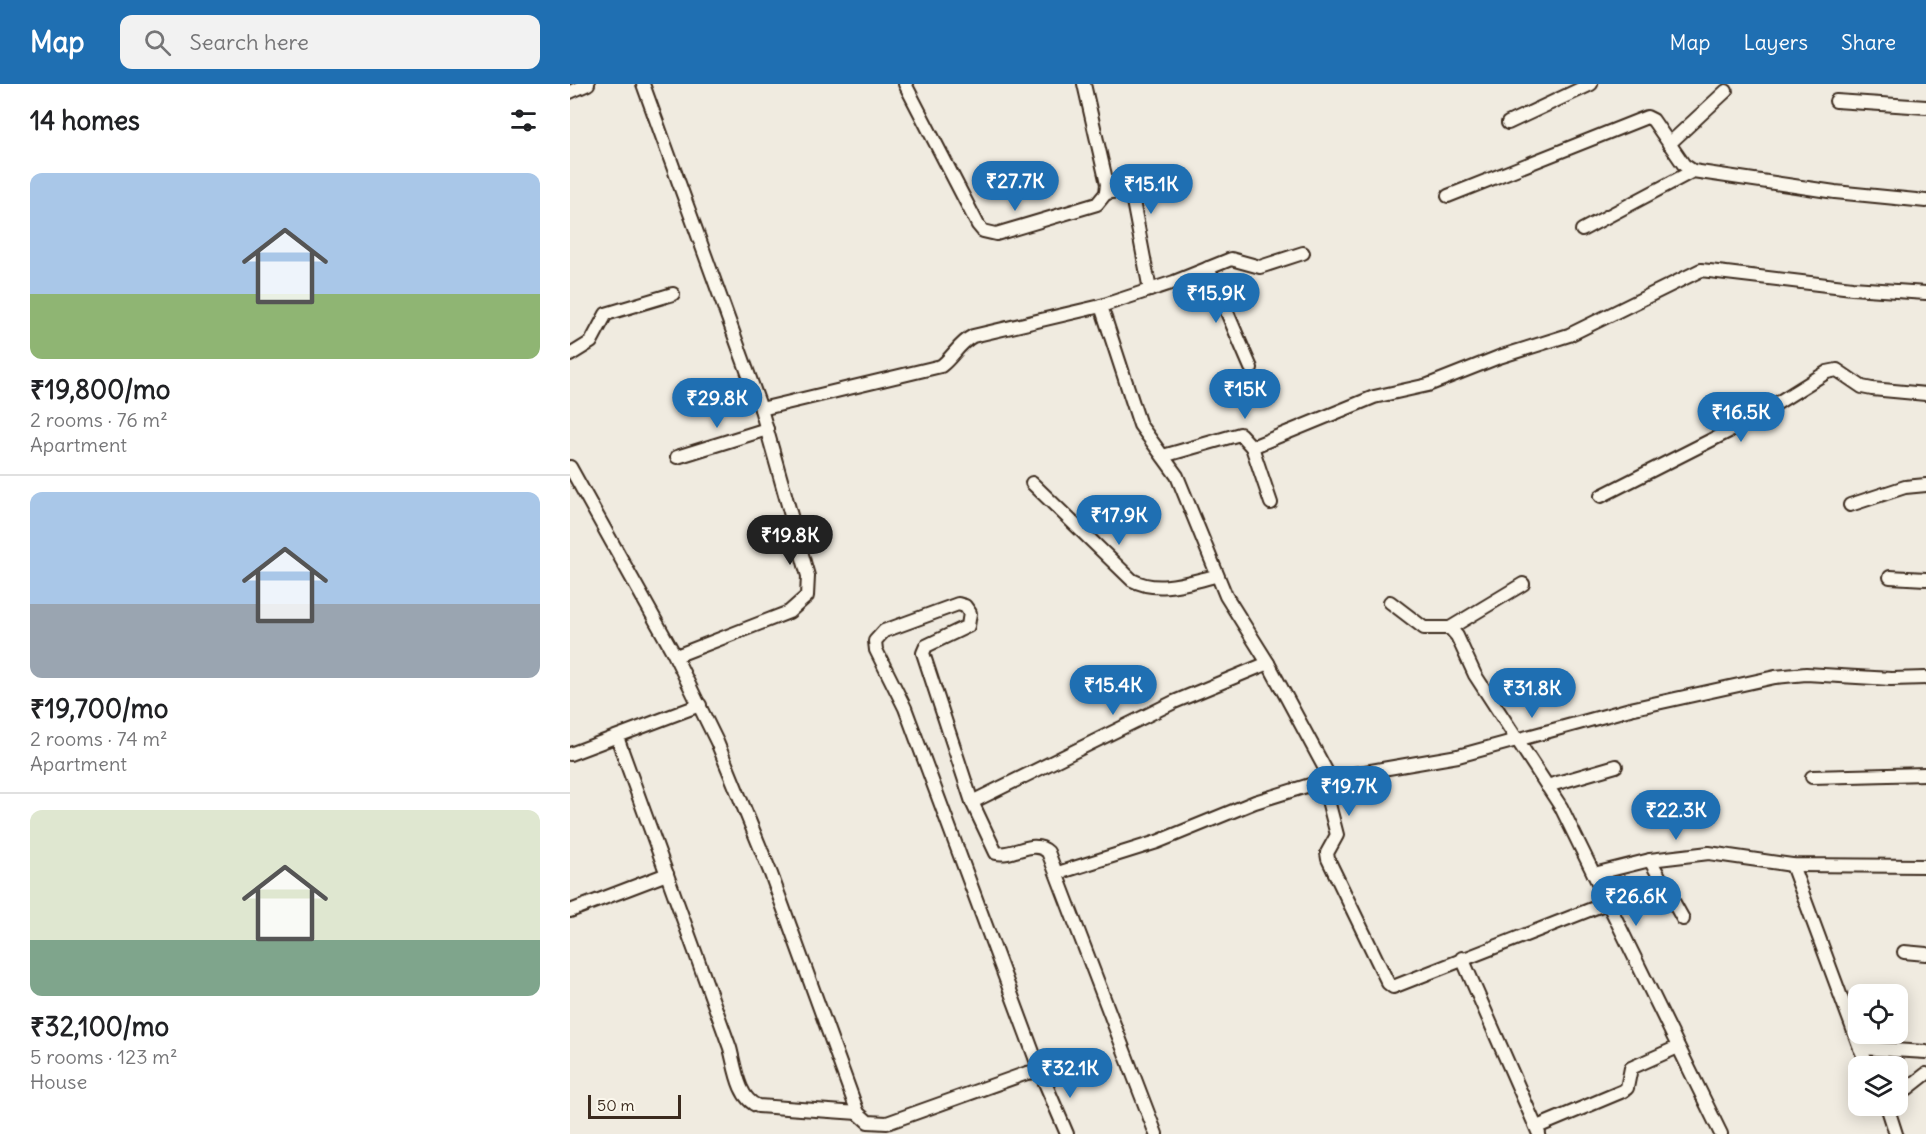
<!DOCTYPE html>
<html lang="en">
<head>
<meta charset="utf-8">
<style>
	:root { --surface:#fff; --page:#f2f2f2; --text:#202124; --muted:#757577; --line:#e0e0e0; --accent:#1f6fb2 }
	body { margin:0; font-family:Delius,sans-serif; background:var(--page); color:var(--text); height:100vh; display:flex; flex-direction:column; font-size:22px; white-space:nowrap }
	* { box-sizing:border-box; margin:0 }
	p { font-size:20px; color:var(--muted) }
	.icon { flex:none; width:33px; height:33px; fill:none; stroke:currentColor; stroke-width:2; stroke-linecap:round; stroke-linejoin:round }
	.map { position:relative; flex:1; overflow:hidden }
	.side { display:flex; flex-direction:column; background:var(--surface); width:570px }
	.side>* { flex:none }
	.fabs { position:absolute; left:1278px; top:900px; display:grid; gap:12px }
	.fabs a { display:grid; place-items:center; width:60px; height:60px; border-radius:12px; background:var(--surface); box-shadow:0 3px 15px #0003; font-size:30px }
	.scale { position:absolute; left:18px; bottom:15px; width:93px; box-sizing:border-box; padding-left:6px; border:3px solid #3b2a1e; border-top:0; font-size:16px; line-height:21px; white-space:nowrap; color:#3b2a1e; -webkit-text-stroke:4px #fbf7ec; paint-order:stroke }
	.price { position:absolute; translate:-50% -51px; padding:0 14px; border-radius:21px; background:var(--accent); color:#fff; font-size:20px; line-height:39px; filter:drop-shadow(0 2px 3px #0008) }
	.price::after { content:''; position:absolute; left:50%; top:36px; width:18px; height:14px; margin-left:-9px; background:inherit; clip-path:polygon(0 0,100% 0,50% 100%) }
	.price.on { background:#222; color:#fff }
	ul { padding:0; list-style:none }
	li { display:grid; align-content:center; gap:12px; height:318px; padding:0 30px }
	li+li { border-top:2px solid var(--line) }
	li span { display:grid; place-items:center; height:186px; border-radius:12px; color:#555 }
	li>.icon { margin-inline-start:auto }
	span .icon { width:108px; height:108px; fill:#fffc; stroke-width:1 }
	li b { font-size:26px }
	h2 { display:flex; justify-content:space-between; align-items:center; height:72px; padding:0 30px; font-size:26px }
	header { display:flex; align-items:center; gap:36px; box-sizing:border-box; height:84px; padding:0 30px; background:var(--accent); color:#fff }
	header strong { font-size:28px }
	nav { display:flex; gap:33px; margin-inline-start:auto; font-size:21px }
	.search { width:420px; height:54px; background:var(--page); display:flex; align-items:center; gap:15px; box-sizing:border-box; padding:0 21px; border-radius:12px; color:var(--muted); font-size:22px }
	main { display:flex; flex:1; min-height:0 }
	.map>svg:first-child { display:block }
</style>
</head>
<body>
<header>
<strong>Map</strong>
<div class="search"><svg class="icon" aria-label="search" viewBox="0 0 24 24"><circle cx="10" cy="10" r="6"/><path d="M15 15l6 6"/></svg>Search here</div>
<nav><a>Map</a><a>Layers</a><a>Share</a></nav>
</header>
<main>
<section class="side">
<h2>14 homes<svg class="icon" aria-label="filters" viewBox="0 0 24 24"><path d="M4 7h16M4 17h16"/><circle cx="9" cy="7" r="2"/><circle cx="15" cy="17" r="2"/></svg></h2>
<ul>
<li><span style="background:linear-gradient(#a9c7e8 65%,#8fb573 0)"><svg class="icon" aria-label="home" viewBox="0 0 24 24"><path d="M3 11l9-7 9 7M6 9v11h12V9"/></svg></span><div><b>₹19,800/mo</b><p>2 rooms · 76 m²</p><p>Apartment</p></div></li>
<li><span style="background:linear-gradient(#a9c7e8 60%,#9aa5b1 0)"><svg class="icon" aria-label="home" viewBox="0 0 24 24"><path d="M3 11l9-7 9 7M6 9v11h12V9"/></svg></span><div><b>₹19,700/mo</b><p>2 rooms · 74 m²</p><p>Apartment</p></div></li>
<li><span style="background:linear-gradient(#dfe7d0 70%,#7fa58c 0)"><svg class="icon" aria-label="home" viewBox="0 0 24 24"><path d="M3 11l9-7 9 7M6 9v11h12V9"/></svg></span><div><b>₹32,100/mo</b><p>5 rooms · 123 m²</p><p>House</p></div></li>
</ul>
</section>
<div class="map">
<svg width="1356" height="1050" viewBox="0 0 1356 1050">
	<rect width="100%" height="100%" fill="#f0ebe0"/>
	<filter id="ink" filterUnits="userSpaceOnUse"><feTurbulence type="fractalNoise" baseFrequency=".0167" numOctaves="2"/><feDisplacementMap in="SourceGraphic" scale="12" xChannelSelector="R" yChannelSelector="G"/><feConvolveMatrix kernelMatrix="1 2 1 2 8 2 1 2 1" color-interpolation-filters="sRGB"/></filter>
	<g filter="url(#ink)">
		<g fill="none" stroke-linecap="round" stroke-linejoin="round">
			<g stroke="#3b2a1e" stroke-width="16">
				<g id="street">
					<path d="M 73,0 L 191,325 L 371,282 C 383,273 389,259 403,252 L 531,222 L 570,341 L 607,392 L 656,512 L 698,579 L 760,694 L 888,672 L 1060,625 L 1205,593 L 1236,590 L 1321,595 L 1356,594"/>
					<polyline points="335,0 408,141 413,147 426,150 527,120 536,109 537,100 514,0"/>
					<polyline points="0,8 18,0"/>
					<polyline points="1266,17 1356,23"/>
					<polyline points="938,39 1021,0"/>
					<polyline points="1099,60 1156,7"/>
					<polyline points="536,109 554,106 562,112 580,206"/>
					<polyline points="878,112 1077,33 1083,36 1114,81 1123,87 1265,108 1356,117"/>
					<polyline points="1012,146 1123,87"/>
					<polyline points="638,184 681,284"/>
					<polyline points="531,222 604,198 661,175 690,183 733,169"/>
					<polyline points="0,271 21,258 36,230 103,210"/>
					<polyline points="682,363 804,313 858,301 929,273 999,251 1131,186 1282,204 1356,209"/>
					<polyline points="593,372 670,350 682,363 701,419"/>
					<polyline points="107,373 197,345"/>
					<polyline points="0,383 103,568 147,658 201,790 288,1029 298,1038 317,1039 457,989 470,987 497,1050"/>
					<path d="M 462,399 L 562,496 C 588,510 619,498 646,492"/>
					<polyline points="1031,412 1177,338 1257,288 1267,286 1292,303 1302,305 1356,310"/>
					<polyline points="1280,421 1335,403 1356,401"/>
					<polyline points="1320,493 1356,495"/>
					<polyline points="820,518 854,544 880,544 887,552 905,591 991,723 1151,1050"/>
					<polyline points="880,544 953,500"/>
					<polyline points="106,572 219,528 237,512 238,492 191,325"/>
					<path d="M 47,653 L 160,964 C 165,982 168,1015 188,1022 L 288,1029"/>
					<polyline points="0,670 130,621"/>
					<polyline points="1242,693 1356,690"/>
					<polyline points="753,697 767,751 757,769 758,775 818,899 823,903 1037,819"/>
					<polyline points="977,702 1046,682"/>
					<polyline points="402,718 604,618 698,579"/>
					<polyline points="1080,776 1113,835"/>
					<polyline points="1222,781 1290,964 1356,968"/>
					<polyline points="488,789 587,758 685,718 759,695"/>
					<polyline points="1024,790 1080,776 1139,769 1222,781 1356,782"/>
					<polyline points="0,827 97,790"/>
					<polyline points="1334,868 1356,870"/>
					<polyline points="892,874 969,1050"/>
					<polyline points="1290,964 1298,982"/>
					<path d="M 470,987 L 335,624 L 306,566 L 305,557 L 314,547 L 388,520 L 395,522 L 400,529 L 398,542 L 356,562 L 353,569 L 402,718 L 426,769 C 444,773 463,754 478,768 L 586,1050"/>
					<polyline points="1328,1012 1356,990"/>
					<polyline points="1317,1022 1326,1050"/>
					<polyline points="967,1043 1053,1007 1057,1004 1061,984 1108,963"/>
				</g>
			</g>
			<use href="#street" stroke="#fbf7ec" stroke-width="12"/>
		</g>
	</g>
</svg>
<div class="fabs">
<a><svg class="icon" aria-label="locate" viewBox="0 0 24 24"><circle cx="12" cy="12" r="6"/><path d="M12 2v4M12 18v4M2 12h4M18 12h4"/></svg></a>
<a><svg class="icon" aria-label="layers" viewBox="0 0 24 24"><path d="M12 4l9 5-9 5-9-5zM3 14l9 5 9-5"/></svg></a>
</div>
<div class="scale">50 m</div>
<b class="price" style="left:445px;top:128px">₹27.7K</b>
<b class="price" style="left:581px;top:131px">₹15.1K</b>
<b class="price" style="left:646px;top:240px">₹15.9K</b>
<b class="price" style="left:675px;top:336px">₹15K</b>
<b class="price" style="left:147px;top:345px">₹29.8K</b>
<b class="price" style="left:1171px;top:359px">₹16.5K</b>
<b class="price" style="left:549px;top:462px">₹17.9K</b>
<b class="price on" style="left:220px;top:482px">₹19.8K</b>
<b class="price" style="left:543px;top:632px">₹15.4K</b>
<b class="price" style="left:962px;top:635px">₹31.8K</b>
<b class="price" style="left:779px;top:733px">₹19.7K</b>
<b class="price" style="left:1106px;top:757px">₹22.3K</b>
<b class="price" style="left:1066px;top:843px">₹26.6K</b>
<b class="price" style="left:500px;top:1015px">₹32.1K</b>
</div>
</main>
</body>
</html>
